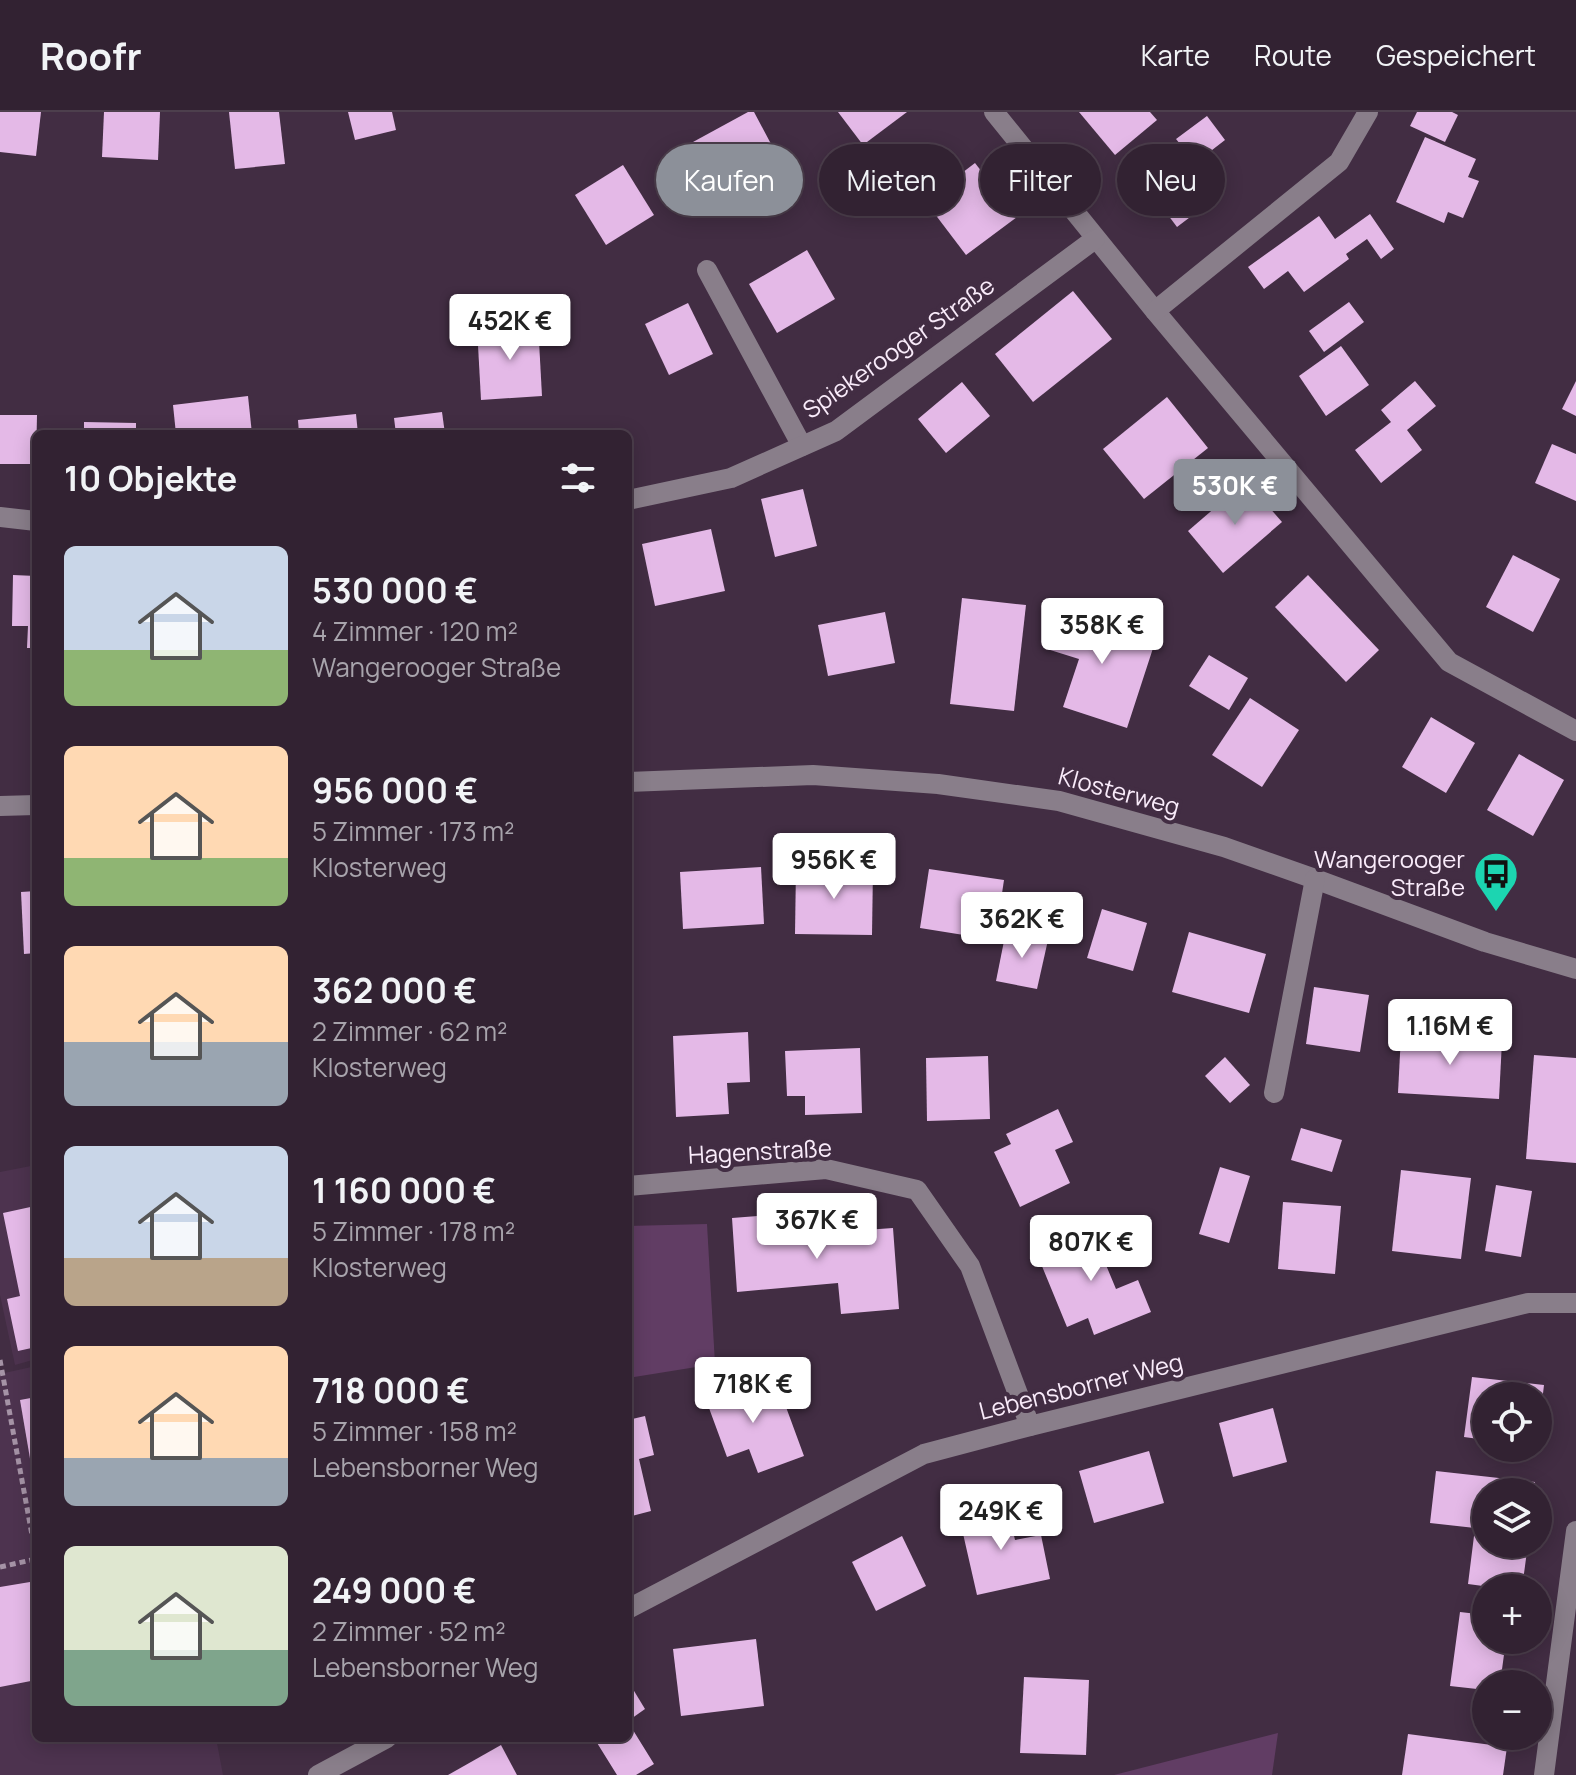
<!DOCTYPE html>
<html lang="de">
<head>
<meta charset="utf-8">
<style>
	:root { --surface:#322232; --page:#3a2a3a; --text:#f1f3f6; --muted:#a8a4ac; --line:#4d3f4d; --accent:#8c9099 }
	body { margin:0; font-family:Manrope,sans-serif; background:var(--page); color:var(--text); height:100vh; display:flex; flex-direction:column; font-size:30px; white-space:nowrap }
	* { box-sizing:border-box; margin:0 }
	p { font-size:26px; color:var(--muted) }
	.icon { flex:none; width:44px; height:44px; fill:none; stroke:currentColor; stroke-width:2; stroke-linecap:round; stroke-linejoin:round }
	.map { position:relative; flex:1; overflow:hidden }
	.panel { position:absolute; left:32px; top:318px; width:600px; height:1312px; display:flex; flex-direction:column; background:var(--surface); border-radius:12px; box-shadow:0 4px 20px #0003,0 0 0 2px var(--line) }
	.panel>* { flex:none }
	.banner { position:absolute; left:656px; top:32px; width:760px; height:72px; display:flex; gap:16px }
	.buttons { position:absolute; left:1472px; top:1270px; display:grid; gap:16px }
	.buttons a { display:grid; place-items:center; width:80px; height:80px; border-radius:50%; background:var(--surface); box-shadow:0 4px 20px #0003,0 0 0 2px var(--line); font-size:40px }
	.price { position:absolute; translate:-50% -68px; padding:0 18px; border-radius:8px; background:#fff; color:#222; font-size:26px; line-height:52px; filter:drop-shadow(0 2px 4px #0008) }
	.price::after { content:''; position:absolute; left:50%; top:48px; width:24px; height:18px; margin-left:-12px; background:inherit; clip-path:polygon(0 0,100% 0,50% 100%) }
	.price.active { background:var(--accent); color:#fff }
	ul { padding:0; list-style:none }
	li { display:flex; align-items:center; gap:24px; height:200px; padding:0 32px }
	li span { display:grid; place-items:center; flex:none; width:224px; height:160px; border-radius:12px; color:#555 }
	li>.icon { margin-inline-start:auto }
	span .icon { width:96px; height:96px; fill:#fffc; stroke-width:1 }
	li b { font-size:34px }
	h2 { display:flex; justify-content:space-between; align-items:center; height:96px; padding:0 32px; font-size:34px }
	.pill { padding:0 28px; border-radius:36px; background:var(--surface); box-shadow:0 4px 20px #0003,0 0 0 2px var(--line); font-size:28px; line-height:72px }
	.pill.active { background:var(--accent); color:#fff }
	header { display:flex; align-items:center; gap:48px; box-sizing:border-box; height:112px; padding:0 40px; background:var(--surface); border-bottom:2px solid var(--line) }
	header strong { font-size:38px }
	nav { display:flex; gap:44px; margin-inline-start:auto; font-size:28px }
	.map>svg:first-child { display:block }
</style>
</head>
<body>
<header>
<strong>Roofr</strong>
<nav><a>Karte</a><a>Route</a><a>Gespeichert</a></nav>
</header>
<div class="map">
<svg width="1576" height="1663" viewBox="0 0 1576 1663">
	<rect width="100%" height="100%" fill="#422d43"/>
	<g fill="#4d334f">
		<polygon points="36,1053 36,1247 15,1253 0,1183 0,1060"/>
		<polygon points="36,1254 36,1626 216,1626 223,1663 0,1663 0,1262"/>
	</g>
	<g fill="#613d64">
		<polygon points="707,1112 715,1252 628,1266 628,1114"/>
		<polygon points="1278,1621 1272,1663 1114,1663"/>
	</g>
	<g fill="#e4b9e7">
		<polygon points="0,0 41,0 36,44 0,40"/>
		<polygon points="104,0 160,0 158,48 102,45"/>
		<polygon points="229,0 279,0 285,52 235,57"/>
		<polygon points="348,0 392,0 396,18 355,28"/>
		<polygon points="748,0 754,0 778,45 718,77 693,30"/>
		<polygon points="838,0 907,0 863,33"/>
		<polygon points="1079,0 1150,0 1157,8 1115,43"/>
		<polygon points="1417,0 1452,0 1458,3 1445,30 1410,14"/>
		<polygon points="1207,4 1225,28 1194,52 1218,84 1177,115 1147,75 1189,43 1176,27"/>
		<polygon points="1425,25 1476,47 1468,65 1479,69 1463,106 1448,100 1444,111 1396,90"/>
		<polygon points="975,51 1017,105 966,143 925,89"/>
		<polygon points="623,53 654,103 606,133 575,83"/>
		<polygon points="1370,102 1394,137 1381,147 1367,127 1346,142 1349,147 1304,180 1288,159 1264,177 1248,155 1319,104 1335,127"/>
		<polygon points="807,138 835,187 777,221 749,172"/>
		<polygon points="1073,179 1112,227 1033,290 995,242"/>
		<polygon points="1349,190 1364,210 1324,240 1309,219"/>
		<polygon points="688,191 713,242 669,263 645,212"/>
		<polygon points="538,211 542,284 481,288 477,215"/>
		<polygon points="1341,234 1369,273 1326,304 1299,264"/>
		<polygon points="1415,269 1436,294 1407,318 1422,338 1381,371 1355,338 1391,310 1381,298"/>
		<polygon points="1576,269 1576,304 1562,297"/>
		<polygon points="962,270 990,304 946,341 918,307"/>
		<polygon points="248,284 252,322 176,322 173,293"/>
		<polygon points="1167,285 1208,336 1144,387 1103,337"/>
		<polygon points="442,300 445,322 396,322 394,306"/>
		<polygon points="356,302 358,322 299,322 298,308"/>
		<polygon points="0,303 37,303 36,352 0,352"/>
		<polygon points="84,310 136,311 136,322 84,322"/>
		<polygon points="1552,332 1576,342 1576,389 1535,371"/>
		<polygon points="1246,369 1282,410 1223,461 1188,419"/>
		<polygon points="803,377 817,434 775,445 761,387"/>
		<polygon points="711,417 725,479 655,494 642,432"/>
		<polygon points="1513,443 1560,467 1533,520 1486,495"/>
		<polygon points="13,463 36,464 36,536 27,536 28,514 12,514"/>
		<polygon points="1308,463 1379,538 1346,570 1275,495"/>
		<polygon points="962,486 1026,493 1014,599 950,592"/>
		<polygon points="1061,496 1156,527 1127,616 1063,595 1079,547 1047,537"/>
		<polygon points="885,500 895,551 828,564 818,513"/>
		<polygon points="1209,543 1248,566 1229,598 1189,574"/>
		<polygon points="1250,586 1299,618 1262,675 1212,643"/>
		<polygon points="1431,605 1475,631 1446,681 1402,655"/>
		<polygon points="1519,642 1564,668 1533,724 1487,698"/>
		<polygon points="761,755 764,812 683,817 680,760"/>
		<polygon points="796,755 873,756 872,823 795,822"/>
		<polygon points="929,757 1004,768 995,828 920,816"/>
		<polygon points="36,779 36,841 24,842 21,780"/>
		<polygon points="1102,797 1147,811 1133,859 1087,846"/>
		<polygon points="1006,819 1048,828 1037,877 996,869"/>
		<polygon points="1189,820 1266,842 1249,901 1172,880"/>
		<polygon points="1314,875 1369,883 1360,940 1306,932"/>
		<polygon points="748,920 750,970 727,971 729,1002 676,1005 673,924"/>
		<polygon points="1401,923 1502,929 1499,987 1398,981"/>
		<polygon points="860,936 862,1001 805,1003 805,984 787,984 785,939"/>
		<polygon points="1534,943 1576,946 1576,1051 1526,1047"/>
		<polygon points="988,944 990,1007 927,1009 926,946"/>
		<polygon points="1225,945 1250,973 1230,991 1205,964"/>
		<polygon points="1058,997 1073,1030 1055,1038 1070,1071 1020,1095 994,1040 1011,1032 1006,1022"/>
		<polygon points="1301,1016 1342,1028 1332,1060 1291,1048"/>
		<polygon points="1220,1055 1250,1064 1229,1131 1199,1122"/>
		<polygon points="1401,1058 1471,1066 1461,1147 1392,1139"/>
		<polygon points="1496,1073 1532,1079 1521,1145 1485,1139"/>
		<polygon points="1283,1090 1341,1094 1335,1162 1278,1157"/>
		<polygon points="35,1094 36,1235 18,1239 7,1187 20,1184 3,1101"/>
		<polygon points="794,1101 795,1123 893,1116 899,1197 841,1202 838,1171 737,1180 732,1106"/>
		<polygon points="1105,1114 1118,1147 1106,1153 1116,1177 1138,1168 1151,1200 1094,1223 1088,1206 1067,1215 1037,1142"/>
		<polygon points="734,1265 743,1289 779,1276 804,1344 758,1361 749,1337 727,1345 702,1277"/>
		<polygon points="1472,1265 1544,1273 1540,1307 1538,1306 1538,1284 1486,1284 1486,1328 1464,1325"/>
		<polygon points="36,1285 36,1370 34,1370 20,1288"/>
		<polygon points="1273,1296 1287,1350 1233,1365 1219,1311"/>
		<polygon points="645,1304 654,1343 639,1347 651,1399 628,1405 628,1308"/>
		<polygon points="1149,1339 1164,1391 1094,1411 1079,1359"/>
		<polygon points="1436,1359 1535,1370 1534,1380 1486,1380 1486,1432 1528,1432 1522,1476 1498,1476 1468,1472 1475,1416 1430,1411"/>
		<polygon points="1007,1393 1015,1428 1041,1423 1050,1467 977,1483 959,1404"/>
		<polygon points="902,1424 926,1474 876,1499 852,1450"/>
		<polygon points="36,1469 36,1568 0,1575 0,1475"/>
		<polygon points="1460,1500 1486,1503 1486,1528 1506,1528 1500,1572 1486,1572 1486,1578 1450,1574"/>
		<polygon points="756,1527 764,1594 681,1604 673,1537"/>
		<polygon points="1024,1565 1089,1568 1086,1643 1020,1641"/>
		<polygon points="628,1569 645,1597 628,1609"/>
		<polygon points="628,1610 654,1652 636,1663 617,1663 594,1626 628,1626"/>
		<polygon points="1408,1622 1507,1635 1503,1663 1402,1663"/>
		<polygon points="501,1633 517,1663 448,1663"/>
	</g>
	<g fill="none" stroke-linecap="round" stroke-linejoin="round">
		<g stroke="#a593a6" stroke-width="5" stroke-dasharray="6 4" stroke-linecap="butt">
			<polyline points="0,1248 36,1445"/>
			<polyline points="0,1455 36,1447"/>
		</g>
		<g stroke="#897e8a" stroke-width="20">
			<polyline points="994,0 1155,199 1449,550 1576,619"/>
			<polyline points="707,158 802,334"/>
			<polyline points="1155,199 1339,50 1368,0"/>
			<polyline points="628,388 731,366 836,319 1095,127"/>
			<polyline points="0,405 36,409"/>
			<polyline points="628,670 813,663 938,672 1059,689 1224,735 1315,767 1485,830 1576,857"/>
			<polyline points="0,694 36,693"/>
			<polyline points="1274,981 1315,767"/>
			<polyline points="628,1074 826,1057 917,1078 970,1154 1030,1314"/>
			<polyline points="628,1497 924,1342 1030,1314 1528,1191 1576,1191"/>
			<polyline points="318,1663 387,1626"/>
			<polyline points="1544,1663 1576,1419"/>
		</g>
	</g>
	<defs>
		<g id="bus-pin" transform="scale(2.3)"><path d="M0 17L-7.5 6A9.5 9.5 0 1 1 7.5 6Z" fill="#1cd5b1" stroke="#422d43"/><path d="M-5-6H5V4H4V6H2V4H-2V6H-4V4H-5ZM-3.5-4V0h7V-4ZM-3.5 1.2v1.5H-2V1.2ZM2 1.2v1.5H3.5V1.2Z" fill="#111"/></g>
	</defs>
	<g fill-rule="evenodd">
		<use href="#bus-pin" x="1496" y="762"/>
	</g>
	<g text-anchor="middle" stroke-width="8" stroke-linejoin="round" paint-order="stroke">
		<g font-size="24" fill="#f9ebfa" stroke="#422d43">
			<text transform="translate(899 236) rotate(-35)" y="8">Spiekerooger Straße</text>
			<text transform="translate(1119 680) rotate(15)" y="8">Klosterweg</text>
			<text transform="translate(760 1040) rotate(-3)" y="8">Hagenstraße</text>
			<text transform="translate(1081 1275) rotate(-14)" y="8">Lebensborner Weg</text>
		</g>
		<g font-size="24" fill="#f9ebfa" stroke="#422d43" text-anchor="end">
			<text x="1465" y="756">Wangerooger<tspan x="1465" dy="28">Straße</tspan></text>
		</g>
	</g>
</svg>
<div class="buttons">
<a><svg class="icon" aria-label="locate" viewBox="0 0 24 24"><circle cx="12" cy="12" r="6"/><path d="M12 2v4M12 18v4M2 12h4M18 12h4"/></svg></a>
<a><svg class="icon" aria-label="layers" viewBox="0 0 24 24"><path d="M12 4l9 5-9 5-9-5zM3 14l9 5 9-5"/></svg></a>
<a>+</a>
<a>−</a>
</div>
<b class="price" style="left:510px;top:250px">452K €</b>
<b class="price active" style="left:1235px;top:415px">530K €</b>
<b class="price" style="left:1102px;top:554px">358K €</b>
<b class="price" style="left:834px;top:789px">956K €</b>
<b class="price" style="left:1022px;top:848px">362K €</b>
<b class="price" style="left:1450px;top:955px">1.16M €</b>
<b class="price" style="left:817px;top:1149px">367K €</b>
<b class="price" style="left:1091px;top:1171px">807K €</b>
<b class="price" style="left:753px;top:1313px">718K €</b>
<b class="price" style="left:1001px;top:1440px">249K €</b>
<div class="banner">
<a class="pill active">Kaufen</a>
<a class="pill">Mieten</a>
<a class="pill">Filter</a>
<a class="pill">Neu</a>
</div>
<section class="panel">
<h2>10 Objekte<svg class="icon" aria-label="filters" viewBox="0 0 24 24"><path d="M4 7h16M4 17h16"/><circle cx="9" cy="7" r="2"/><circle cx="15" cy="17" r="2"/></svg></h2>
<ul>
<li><span style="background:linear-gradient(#c9d6e8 65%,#8fb573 0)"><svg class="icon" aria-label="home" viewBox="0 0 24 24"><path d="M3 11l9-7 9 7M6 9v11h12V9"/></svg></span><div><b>530 000 €</b><p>4 Zimmer · 120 m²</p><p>Wangerooger Straße</p></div></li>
<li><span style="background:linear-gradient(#ffd9b3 70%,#8fb573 0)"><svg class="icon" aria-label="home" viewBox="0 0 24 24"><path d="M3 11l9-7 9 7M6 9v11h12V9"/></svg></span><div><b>956 000 €</b><p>5 Zimmer · 173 m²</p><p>Klosterweg</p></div></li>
<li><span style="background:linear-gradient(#ffd9b3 60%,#9aa5b1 0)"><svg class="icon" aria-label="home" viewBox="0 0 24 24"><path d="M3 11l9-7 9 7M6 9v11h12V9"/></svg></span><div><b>362 000 €</b><p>2 Zimmer · 62 m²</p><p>Klosterweg</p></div></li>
<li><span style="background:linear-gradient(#c9d6e8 70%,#b9a48a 0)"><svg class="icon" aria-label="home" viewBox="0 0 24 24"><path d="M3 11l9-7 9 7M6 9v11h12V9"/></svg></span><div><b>1 160 000 €</b><p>5 Zimmer · 178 m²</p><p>Klosterweg</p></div></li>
<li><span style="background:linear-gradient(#ffd9b3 70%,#9aa5b1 0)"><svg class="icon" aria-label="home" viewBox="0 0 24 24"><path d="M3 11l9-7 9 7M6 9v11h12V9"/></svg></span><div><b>718 000 €</b><p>5 Zimmer · 158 m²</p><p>Lebensborner Weg</p></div></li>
<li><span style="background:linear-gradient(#dfe7d0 65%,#7fa58c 0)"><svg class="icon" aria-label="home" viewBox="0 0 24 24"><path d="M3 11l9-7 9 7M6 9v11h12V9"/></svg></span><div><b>249 000 €</b><p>2 Zimmer · 52 m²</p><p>Lebensborner Weg</p></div></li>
</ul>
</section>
</div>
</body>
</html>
